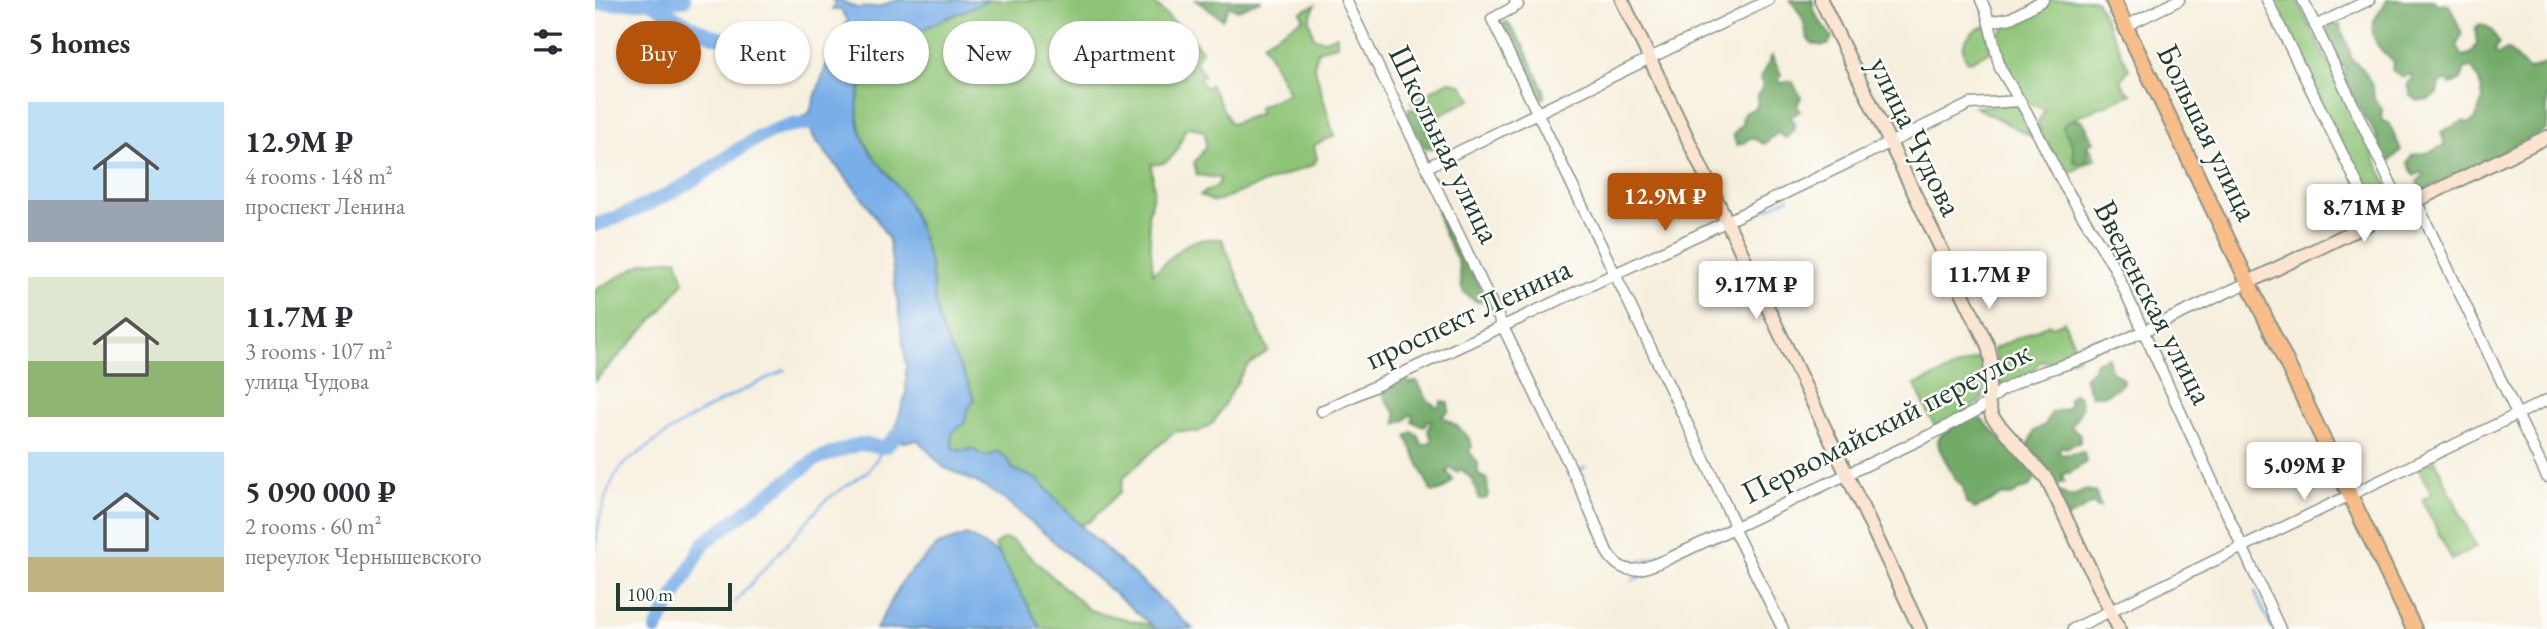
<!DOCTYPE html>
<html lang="en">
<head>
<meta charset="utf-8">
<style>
	:root { --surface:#fff; --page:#f7f7f7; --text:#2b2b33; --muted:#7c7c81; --accent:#b45309 }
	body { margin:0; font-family:"EB Garamond",serif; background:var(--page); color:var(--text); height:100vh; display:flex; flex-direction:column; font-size:26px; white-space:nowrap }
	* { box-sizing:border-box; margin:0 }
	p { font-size:23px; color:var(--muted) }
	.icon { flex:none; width:38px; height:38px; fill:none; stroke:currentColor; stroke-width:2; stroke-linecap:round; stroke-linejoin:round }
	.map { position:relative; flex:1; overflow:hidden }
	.side { display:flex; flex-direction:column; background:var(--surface); width:595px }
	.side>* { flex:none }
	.top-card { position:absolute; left:21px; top:21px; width:665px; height:63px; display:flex; gap:14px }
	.scale { position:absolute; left:21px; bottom:18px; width:116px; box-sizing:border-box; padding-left:7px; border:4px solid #1f3d34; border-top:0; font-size:19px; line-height:24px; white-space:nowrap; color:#1f3d34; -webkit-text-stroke:5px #fdfcf7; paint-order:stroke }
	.price { position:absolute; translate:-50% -60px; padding:0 16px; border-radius:7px; background:#fff; color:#222; font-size:23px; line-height:46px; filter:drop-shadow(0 2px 4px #0008) }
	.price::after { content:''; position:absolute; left:50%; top:42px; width:21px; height:16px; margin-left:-10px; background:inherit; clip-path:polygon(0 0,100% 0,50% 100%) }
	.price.current { background:var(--accent); color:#fff }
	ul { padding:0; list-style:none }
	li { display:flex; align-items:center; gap:21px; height:175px; padding:0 28px }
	li span { display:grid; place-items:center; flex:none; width:196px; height:140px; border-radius:0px; color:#555 }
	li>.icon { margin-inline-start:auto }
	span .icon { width:84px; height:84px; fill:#fffc; stroke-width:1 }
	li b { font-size:30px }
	h2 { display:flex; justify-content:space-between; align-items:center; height:84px; padding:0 28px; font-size:30px }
	.chip { padding:0 24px; border-radius:32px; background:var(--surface); box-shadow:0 2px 5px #0004; font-size:24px; line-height:63px }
	.chip.current { background:var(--accent); color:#fff }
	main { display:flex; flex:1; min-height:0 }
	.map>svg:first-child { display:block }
</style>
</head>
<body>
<main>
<section class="side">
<h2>5 homes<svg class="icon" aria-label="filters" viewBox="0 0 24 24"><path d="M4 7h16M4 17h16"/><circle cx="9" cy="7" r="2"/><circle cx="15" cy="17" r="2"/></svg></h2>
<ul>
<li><span style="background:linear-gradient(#bfe0f5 70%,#9aa5b1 0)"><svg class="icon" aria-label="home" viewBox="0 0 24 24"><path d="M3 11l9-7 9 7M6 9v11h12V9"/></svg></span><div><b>12.9M ₽</b><p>4 rooms · 148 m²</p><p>проспект Ленина</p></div></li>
<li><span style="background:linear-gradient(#dfe7d0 60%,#8fb573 0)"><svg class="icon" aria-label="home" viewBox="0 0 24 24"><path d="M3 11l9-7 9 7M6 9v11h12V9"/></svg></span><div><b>11.7M ₽</b><p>3 rooms · 107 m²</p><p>улица Чудова</p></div></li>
<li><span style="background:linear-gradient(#bfe0f5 75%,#c2b280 0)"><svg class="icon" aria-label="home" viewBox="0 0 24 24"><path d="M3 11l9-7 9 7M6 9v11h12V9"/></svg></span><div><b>5 090 000 ₽</b><p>2 rooms · 60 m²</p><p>переулок Чернышевского</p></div></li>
</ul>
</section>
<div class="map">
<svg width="1952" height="629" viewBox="0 0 1952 629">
	<rect width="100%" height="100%" fill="#fdfcf7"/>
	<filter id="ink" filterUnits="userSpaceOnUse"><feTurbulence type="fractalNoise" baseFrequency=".0143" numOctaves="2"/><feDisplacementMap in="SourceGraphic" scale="14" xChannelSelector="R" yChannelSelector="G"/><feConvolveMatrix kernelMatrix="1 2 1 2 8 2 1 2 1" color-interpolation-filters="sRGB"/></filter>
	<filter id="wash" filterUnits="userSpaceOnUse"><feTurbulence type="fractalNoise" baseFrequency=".00686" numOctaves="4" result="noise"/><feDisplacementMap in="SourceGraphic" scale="28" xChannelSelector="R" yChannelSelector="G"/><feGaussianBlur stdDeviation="1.57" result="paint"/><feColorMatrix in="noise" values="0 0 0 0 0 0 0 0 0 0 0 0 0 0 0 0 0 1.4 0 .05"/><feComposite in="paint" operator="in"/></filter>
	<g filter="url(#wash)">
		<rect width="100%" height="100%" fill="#f6efdd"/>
		<g fill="#8dc476" stroke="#568055" stroke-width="2">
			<path d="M 395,0 L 452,0 L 455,3 L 458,0 L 556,0 L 607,50 L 601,62 L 609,75 L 604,78 L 610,88 L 615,85 L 636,124 L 664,114 L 663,107 L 694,93 L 668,43 L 709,18 L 705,12 L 720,5 L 714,20 L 719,38 L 730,40 L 742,35 L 742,45 L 729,48 L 723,51 L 719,65 L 739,136 L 719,145 L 722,159 L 718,165 L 619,202 L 605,195 L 623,185 L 625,178 L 602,175 L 599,163 L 611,147 L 610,132 L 597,127 L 590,129 C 585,147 577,167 556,164 L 559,190 L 553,216 L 558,273 C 586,252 586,236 627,239 L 673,351 L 651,367 L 618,423 L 603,432 L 580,431 L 529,477 L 525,492 L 494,522 L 485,525 L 442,479 L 418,469 L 411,457 L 387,456 L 378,449 L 365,451 L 357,447 L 357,433 L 379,400 C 373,375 355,353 346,328 C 339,308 339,285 335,265 C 330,244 323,224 314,205 C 301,178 273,160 265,129 C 245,52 341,23 395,0 Z"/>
			<path d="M 1453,0 L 1501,0 L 1534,69 L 1526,80 L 1530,89 L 1536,94 L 1480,118 L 1500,159 L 1469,176 L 1442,124 L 1450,110 C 1442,106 1431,103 1425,96 C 1410,80 1404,56 1403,34 L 1417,21 Z"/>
			<polygon points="1677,0 1702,0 1801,202 1780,212"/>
			<path d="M 1391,26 L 1396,51 L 1373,62 C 1361,46 1374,30 1391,26 Z"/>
			<polygon points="854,81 867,85 877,99 838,118 834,111 816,102"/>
			<path d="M 1417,104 C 1430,109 1434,123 1436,136 L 1380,107 Z"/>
			<polygon points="82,259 89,282 66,311 0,381 0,290 50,262"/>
			<polygon points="1469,321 1484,357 1464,362 1446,361 1435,373 1405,386 1405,375 1398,349 1454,324 1456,327"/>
			<polygon points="1392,354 1388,399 1370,412 1340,427 1320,385"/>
			<polygon points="1840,460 1881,547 1857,560 1827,500 1837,494 1823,468"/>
			<polygon points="408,539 417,540 494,610 558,626 561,629 446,629 404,554 400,545"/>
		</g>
		<g fill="#72aa67" stroke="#48744e" stroke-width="2">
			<polygon points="601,0 667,0 643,10 634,6 627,19"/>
			<path d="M 1195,0 L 1218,0 C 1217,15 1228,25 1237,37 L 1233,45 C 1208,48 1213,35 1208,20 C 1205,12 1200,6 1195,0 Z"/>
			<path d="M 1792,0 L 1838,0 L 1844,5 L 1851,4 L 1855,6 L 1867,34 L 1862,45 L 1867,56 L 1875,54 L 1882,45 L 1880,28 L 1885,24 C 1896,26 1899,33 1904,43 L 1900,51 L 1903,55 L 1913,49 L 1933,70 L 1952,63 L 1952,130 L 1826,192 L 1822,182 L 1829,175 L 1827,172 L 1819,176 L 1813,163 L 1817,155 L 1835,152 L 1850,145 L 1846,132 L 1869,121 L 1872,124 C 1886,119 1881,110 1888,100 C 1887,89 1884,77 1877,68 L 1870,68 L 1866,79 L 1855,85 L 1852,80 L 1844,84 L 1842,94 L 1834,99 L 1823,101 L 1815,95 L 1812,83 L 1818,78 L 1817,74 L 1808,77 L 1797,70 L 1799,61 C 1786,53 1773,37 1779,21 C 1782,13 1789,8 1792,0 Z"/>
			<polygon points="910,22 913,23 928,45 950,93 949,98 939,98 919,51 910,41 906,27"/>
			<path d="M 1735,22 L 1745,25 C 1748,38 1755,46 1756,59 L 1768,69 L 1778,87 L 1779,99 L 1787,109 L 1786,120 L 1795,124 C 1798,133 1802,141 1806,150 L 1795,161 L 1790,161 L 1783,150 L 1784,143 L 1774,122 L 1768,117 L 1764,105 L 1760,102 L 1749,77 L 1751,68 L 1742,65 L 1739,60 L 1742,56 C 1732,47 1730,34 1735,22 Z"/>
			<polygon points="1177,56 1186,74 1184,81 1186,83 1197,81 1206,97 1202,106 1205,111 1195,118 1200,122 1200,129 1191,138 1182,133 1169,144 1156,137 1149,143 1142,145 1138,135 1147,124 1148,114 1162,107 1163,95 1168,86 1165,78"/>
			<path d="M 814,108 C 830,110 841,125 847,140 L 841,148 L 831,149 L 828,146 L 813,115 Z"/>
			<polygon points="1479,119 1488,121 1499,142 1492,145 1493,159 1486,164 1479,162 1478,146 1468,128 1470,123"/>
			<path d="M 845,209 L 849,211 L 859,237 L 863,241 L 889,297 L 887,302 C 880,302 874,298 869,292 C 863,283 867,269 862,260 C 855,244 844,228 842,210 Z"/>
			<polygon points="1513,357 1516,370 1529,380 1526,385 1510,395 1496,395 1489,377 1499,369 1501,362"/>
			<path d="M 809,379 L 816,383 L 822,381 L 832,399 L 841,407 L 845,406 L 846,401 L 853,403 L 854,411 L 847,416 C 858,424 873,431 877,446 L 874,451 L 883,463 L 883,475 L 892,479 L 893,494 L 891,499 L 884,499 L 878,480 L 866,469 L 862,472 L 855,468 L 852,472 L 858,480 C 852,487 844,495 836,491 L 811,436 L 817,432 L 822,434 L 827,445 L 835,443 L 837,439 L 833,431 L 836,420 L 832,420 L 830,426 L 817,422 L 818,416 L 814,415 L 810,420 L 801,424 L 801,413 L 794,405 L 788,394 C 791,386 801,380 809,379 Z"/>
			<polygon points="1479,394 1484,396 1487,408 1476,427 1485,434 1485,442 1471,448 1467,446 1464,450 1466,455 1489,452 1491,462 1475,473 1470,473 1467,476 1469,482 1461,485 1449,468 1446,460 1436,455 1432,448 1439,431 1451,424 1456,413 1471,409 1475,403 1473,399"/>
			<path d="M 1378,417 L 1384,417 L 1391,424 L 1439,473 L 1440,479 L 1433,488 L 1423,490 C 1417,497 1415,494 1407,496 C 1402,497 1388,506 1380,509 L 1371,503 L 1368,486 L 1360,479 L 1344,448 L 1343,440 L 1347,434 Z"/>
			<polygon points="1492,490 1500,492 1506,507 1501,507 1498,503 1472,518 1463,491 1475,497"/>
		</g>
		<g fill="#79afe8" stroke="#4c768e" stroke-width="2">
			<path d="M 238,0 L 245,0 L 261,8 L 284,7 L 300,0 L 395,0 C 341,23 245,52 265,129 C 273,160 301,177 314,205 C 323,224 330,244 335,265 C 339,285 339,308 346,328 C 355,353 373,375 379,400 L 372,411 L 370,423 L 357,433 L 357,447 L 365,451 L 378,449 C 387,457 393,458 402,451 L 411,458 L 418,469 L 442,479 L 485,525 L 598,629 L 561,629 L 408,498 L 383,483 L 348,467 L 323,440 L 307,442 L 301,426 L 311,393 L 311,364 L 294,240 L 273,205 L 219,138 L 215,128 L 200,128 L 198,123 L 215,112 L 236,52 L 253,20 L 246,10 L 237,10 L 240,5 Z"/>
			<polygon points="372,535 404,554 446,629 281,629 309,578 343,545"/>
		</g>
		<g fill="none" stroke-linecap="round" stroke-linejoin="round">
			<g stroke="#79afe8" stroke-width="2.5">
				<polyline points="1140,224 1194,198"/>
				<polyline points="990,467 984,471 1021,552 1039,563 1070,553"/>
				<polyline points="1117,543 1129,538"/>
				<path d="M 0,550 C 3,522 8,493 25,469 C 30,461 42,455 50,449 C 92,416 142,393 190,370"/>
				<polyline points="1038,580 1070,565"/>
				<polyline points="1660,592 1677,629"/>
				<polyline points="139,603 231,500 273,471 290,447"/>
			</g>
			<g stroke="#79afe8" stroke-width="14">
				<path d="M 53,0 C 82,18 115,42 150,42 C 161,42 173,39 184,38"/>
				<polyline points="0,4 89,0"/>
				<path d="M 0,225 C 32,215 61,201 90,185 C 125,165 173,120 215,124"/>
				<polyline points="61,629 109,543 221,459 264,444 290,447 309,428 311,418"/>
			</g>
		</g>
	</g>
	<g filter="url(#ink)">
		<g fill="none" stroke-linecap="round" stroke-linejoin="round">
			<g stroke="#8a9688" stroke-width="13">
				<g id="street">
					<path d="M 751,0 L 985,487 L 1012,552 C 1029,580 1047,569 1073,559 L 1335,435 L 1383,410 L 1406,391 L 1432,377 L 1493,357 L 1654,282"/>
					<polyline points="920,0 923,5 897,19 1116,473 1138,521 1138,528 1188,629"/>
					<polyline points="1386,0 1391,11 1405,68 1431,111 1470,187 1519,267 1685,629"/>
					<polyline points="1672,0 1780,220"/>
					<polyline points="1708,0 1807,207"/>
					<polyline points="1394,22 1416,18 1448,0"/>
					<polyline points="1531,26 1584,0"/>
					<polyline points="1720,26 1774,0"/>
					<polyline points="832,167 1174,0"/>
					<polyline points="1821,201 1952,477"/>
					<polyline points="727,411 1122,226 1375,104 1425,101"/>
					<polyline points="1478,629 1952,400"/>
				</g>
			</g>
			<g stroke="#8a9688" stroke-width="16">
				<g id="secondary">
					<polyline points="1027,0 1325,629"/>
					<polyline points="1226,0 1393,346 1396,360 1393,402 1397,417 1452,479 1524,629"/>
					<polyline points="1654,282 1952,137"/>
				</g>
			</g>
			<g stroke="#8a9688" stroke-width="18">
				<polyline id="primary" points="1518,0 1819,629"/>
			</g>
			<use href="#street" stroke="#fff" stroke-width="10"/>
			<use href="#secondary" stroke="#fce5d0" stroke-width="12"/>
			<use href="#primary" stroke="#f8bd89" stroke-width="14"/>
		</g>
	</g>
	<g text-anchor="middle" stroke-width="5" stroke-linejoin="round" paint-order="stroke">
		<g font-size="32" fill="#1f3d34" stroke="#fdfcf7">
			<text transform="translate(1613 132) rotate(64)" y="11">Большая улица</text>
			<text transform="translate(1321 136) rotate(64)" y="11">улица Чудова</text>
			<text transform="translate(850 144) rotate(64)" y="11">Школьная улица</text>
			<text transform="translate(1559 302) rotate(63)" y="11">Введенская улица</text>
			<text transform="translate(873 313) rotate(-25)" y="11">проспект Ленина</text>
			<text transform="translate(1291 422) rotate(-27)" y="11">Первомайский переулок</text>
		</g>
	</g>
</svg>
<div class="scale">100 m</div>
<b class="price current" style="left:1070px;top:233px">12.9M ₽</b>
<b class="price" style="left:1769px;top:244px">8.71M ₽</b>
<b class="price" style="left:1394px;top:311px">11.7M ₽</b>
<b class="price" style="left:1161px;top:321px">9.17M ₽</b>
<b class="price" style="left:1709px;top:502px">5.09M ₽</b>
<div class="top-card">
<a class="chip current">Buy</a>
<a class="chip">Rent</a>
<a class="chip">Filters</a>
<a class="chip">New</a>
<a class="chip">Apartment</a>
</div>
</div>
</main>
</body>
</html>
